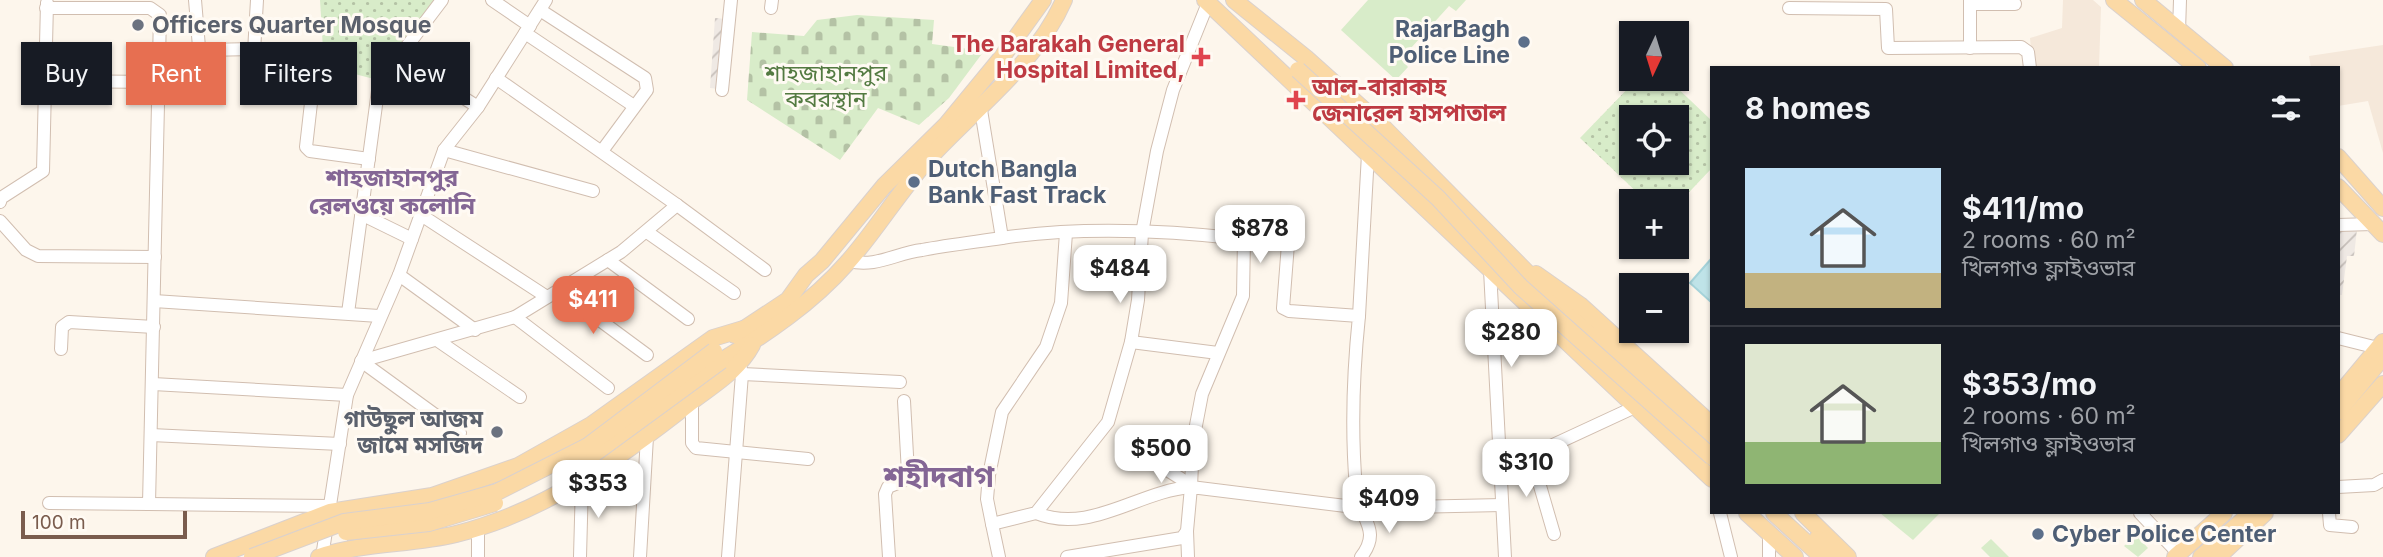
<!DOCTYPE html>
<html lang="en">
<head>
<meta charset="utf-8">
<style>
	:root { --surface:#171b24; --page:#20242c; --text:#f1f3f6; --muted:#9ea1a6; --line:#363941; --accent:#e76f51 }
	body { margin:0; font-family:Inter,"Noto Sans Bengali",sans-serif; background:var(--page); color:var(--text); height:100vh; display:flex; flex-direction:column; font-size:26px; white-space:nowrap }
	* { box-sizing:border-box; margin:0 }
	p { font-size:23px; color:var(--muted) }
	.icon { flex:none; width:38px; height:38px; fill:none; stroke:currentColor; stroke-width:2; stroke-linecap:round; stroke-linejoin:round }
	.map { position:relative; flex:1; overflow:hidden }
	.details { position:absolute; left:1710px; top:66px; width:630px; height:448px; display:flex; flex-direction:column; background:var(--surface); border-radius:0px; box-shadow:0 2px 5px #0004 }
	.details>* { flex:none }
	.hud { position:absolute; left:21px; top:42px; width:665px; height:63px; display:flex; gap:14px }
	.needle { width:46px; rotate:184deg }
	.buttons { position:absolute; left:1619px; top:21px; display:grid; gap:14px }
	.buttons a { display:grid; place-items:center; width:70px; height:70px; border-radius:0px; background:var(--surface); box-shadow:0 2px 5px #0004; font-size:35px }
	.scale { position:absolute; left:21px; bottom:18px; width:166px; box-sizing:border-box; padding-left:7px; border:4px solid #7a5c4d; border-top:0; font-size:19px; line-height:24px; white-space:nowrap; color:#7a5c4d; -webkit-text-stroke:5px #fffaf3; paint-order:stroke }
	.price { position:absolute; translate:-50% -60px; padding:0 16px; border-radius:14px; background:#fff; color:#222; font-size:23px; line-height:46px; filter:drop-shadow(0 2px 4px #0008) }
	.price::after { content:''; position:absolute; left:50%; top:42px; width:21px; height:16px; margin-left:-10px; background:inherit; clip-path:polygon(0 0,100% 0,50% 100%) }
	.price.active { background:var(--accent); color:#fff }
	ul { padding:0; list-style:none }
	li { display:flex; align-items:center; gap:21px; height:175px; padding:0 35px }
	li+li { border-top:2px solid var(--line) }
	li span { display:grid; place-items:center; flex:none; width:196px; height:140px; border-radius:0px; color:#555 }
	li>.icon { margin-inline-start:auto }
	span .icon { width:84px; height:84px; fill:#fffc; stroke-width:1 }
	li b { font-size:30px }
	h2 { display:flex; justify-content:space-between; align-items:center; height:84px; padding:0 35px; font-size:30px }
	.chip { padding:0 24px; border-radius:0px; background:var(--surface); box-shadow:0 2px 5px #0004; font-size:24px; line-height:63px }
	.chip.active { background:var(--accent); color:#fff }
	.map>svg:first-child { display:block }
</style>
</head>
<body>
<div class="map">
<svg width="2383" height="557" viewBox="0 0 2383 557">
	<defs>
		<pattern id="industrial-furrows" width="10" height="10" patternUnits="userSpaceOnUse" patternTransform="scale(1.75)"><rect width="10" height="10" fill="#efe9e4"/><path d="M-1 1l2-2M0 10L10 0M9 11l2-2" fill="none" stroke="#c7c0bb"/></pattern>
		<pattern id="cemetery-stones" width="16" height="16" patternUnits="userSpaceOnUse" patternTransform="scale(1.75)"><rect width="16" height="16" fill="#d8ecc9"/><path d="M2 7V4a2 2 0 0 1 4 0v3zM10 15v-3a2 2 0 0 1 4 0v3z" fill="#b4c2a5"/></pattern>
		<pattern id="park-dots" width="8" height="8" patternUnits="userSpaceOnUse" patternTransform="scale(1.75)"><rect width="8" height="8" fill="#d8ecc9"/><path d="M2 2h.1M6 6h.1" fill="none" stroke="#b4c2a5" stroke-width="1.8" stroke-linecap="round"/></pattern>
	</defs>
	<rect width="100%" height="100%" fill="#fdf6ec"/>
	<g fill="#f5e8da">
		<polygon points="2063,0 2093,0 2101,7 2099,68 2033,68 2030,38 2062,28"/>
		<polygon points="2383,45 2383,153 2368,101 2338,106 2338,68 2311,68 2309,56"/>
	</g>
	<g fill="url(#industrial-furrows)">
		<polygon points="715,18 726,19 721,89 710,88"/>
		<polygon points="2357,229 2354,256 2347,256 2342,295 2338,295 2338,230"/>
	</g>
	<g fill="#d8ecc9">
		<polygon points="1368,0 1466,0 1456,11 1449,6 1401,59 1408,67 1396,80 1341,30"/>
		<polygon points="1880,513 1940,513 1913,540"/>
		<polygon points="2136,535 2148,548 2138,557 2124,546"/>
		<polygon points="1991,539 2009,557 1990,557 1981,548"/>
	</g>
	<polygon fill="url(#cemetery-stones)" points="857,15 934,20 932,44 984,51 949,98 919,125 878,108 840,160 747,100 752,32 804,36 817,20"/>
	<g fill="url(#park-dots)" fill-rule="evenodd">
		<polygon points="320,0 434,0 374,79 324,66"/>
		<path d="M 1637,79 L 1668,79 L 1711,120 L 1711,169 L 1677,205 L 1676,201 L 1646,201 L 1580,138 ZM 1676,117 L 1676,163 L 1631,163 L 1631,117 Z"/>
	</g>
	<polygon fill="#bfe3e8" stroke="#a5d3da" stroke-width="2" points="1711,259 1711,302 1690,283"/>
	<g fill="none" stroke-linecap="round" stroke-linejoin="round">
		<g stroke="#d1beb0" stroke-width="14">
			<g id="minor">
				<polyline points="195,0 199,47 204,50 254,49"/>
				<polyline points="257,0 252,86 256,92 307,98 311,103 306,147 310,151 369,159"/>
				<polyline points="492,0 530,26"/>
				<polyline points="1970,0 1970,48"/>
				<polyline points="1970,4 2015,4"/>
				<polyline points="46,8 150,8 160,15 149,504 49,503"/>
				<polyline points="771,8 772,0"/>
				<polyline points="1789,8 1886,9 1888,48 2021,47 2028,52 2030,68"/>
				<polyline points="540,10 645,78 647,90 602,151"/>
				<polyline points="2179,31 2180,0"/>
				<polyline points="525,33 634,106"/>
				<polyline points="399,57 478,107"/>
				<polyline points="496,78 677,205"/>
				<polyline points="44,81 158,82"/>
				<polyline points="722,90 731,0"/>
				<polyline points="981,110 1002,238"/>
				<polyline points="444,150 593,191"/>
				<polyline points="0,202 1,198 43,171 47,3"/>
				<polyline points="361,214 412,239"/>
				<polyline points="421,215 547,297"/>
				<polyline points="0,221 26,250 38,256 155,257"/>
				<polyline points="2338,225 2373,224"/>
				<polyline points="647,232 734,293"/>
				<polyline points="608,260 688,319"/>
				<path d="M 849,261 C 876,268 896,253 922,250 C 948,245 975,242 1002,238 C 1081,226 1165,230 1244,239"/>
				<polyline points="1490,270 1505,557"/>
				<polyline points="399,275 475,330"/>
				<polyline points="559,290 647,355"/>
				<polyline points="154,301 379,316"/>
				<polyline points="348,313 379,83 442,0"/>
				<polyline points="1359,316 1368,154"/>
				<polyline points="515,317 608,388"/>
				<polyline points="2338,338 2378,348"/>
				<polyline points="437,340 520,397"/>
				<polyline points="1131,342 1218,353"/>
				<polyline points="61,349 62,327 69,322 154,327"/>
				<polyline points="742,374 900,382"/>
				<polyline points="153,384 347,395"/>
				<polyline points="692,401 692,443 696,448 808,459"/>
				<polyline points="460,433 361,361 515,317 621,252 677,205 765,270"/>
				<polyline points="151,435 340,444"/>
				<polyline points="1531,455 1554,534"/>
				<polyline points="1145,456 1191,485"/>
				<polyline points="1499,470 1635,407"/>
				<polyline points="2338,487 2374,485 2383,480"/>
				<polyline points="149,504 330,506"/>
				<path d="M 1036,513 C 1090,535 1138,491 1191,487 L 1193,441 L 1202,394 L 1243,296 L 1244,239 L 1283,238 L 1288,244 L 1283,308 L 1289,311 L 1359,316 C 1353,374 1351,430 1356,488 C 1358,518 1383,529 1361,557"/>
				<polyline points="1720,513 1731,557"/>
				<polyline points="2140,513 2179,554"/>
				<polyline points="2329,513 2330,525 2352,527"/>
				<polyline points="992,524 987,499 989,475 1002,412 1046,347 1061,303 1066,233"/>
				<polyline points="478,528 478,557"/>
				<polyline points="1187,531 1188,557"/>
				<polyline points="322,557 347,395 399,275 444,150 478,107 546,0"/>
				<polyline points="580,557 582,482"/>
				<polyline points="640,557 647,437"/>
				<polyline points="728,557 742,374 740,365"/>
				<polyline points="889,557 885,494 888,487 905,480 908,473 904,401"/>
				<polyline points="999,557 992,524 1036,513 1108,422 1131,342 1138,300 1142,233 1157,151 1173,90 1208,3"/>
				<polyline points="1067,557 1182,538 1187,531 1191,487 1362,508 1502,505"/>
				<polyline points="1769,557 1769,533"/>
			</g>
		</g>
		<g stroke="#dad1cd" stroke-width="18">
			<g id="major">
				<polyline points="1205,0 1712,479"/>
				<polyline points="1234,0 1306,58 1383,127 1577,323 1712,442"/>
				<polyline points="2114,0 2198,68"/>
				<polyline points="2143,0 2225,68"/>
				<polyline points="2338,157 2383,208"/>
				<polyline points="2338,187 2383,234"/>
				<polyline points="1536,274 1580,305 1712,425"/>
				<polyline points="735,335 788,300 806,275 822,261 884,186 946,125 1002,57 1043,0"/>
				<path d="M 721,361 C 766,334 812,303 847,263 C 878,228 901,188 933,154 C 978,106 1037,62 1064,0"/>
				<polyline points="2338,396 2383,342"/>
				<polyline points="2338,412 2383,357"/>
				<polyline points="2338,435 2383,384"/>
				<polyline points="1747,513 1795,557"/>
				<polyline points="1774,513 1822,557"/>
				<polyline points="1803,513 1848,557"/>
				<polyline points="1817,539 1835,557"/>
				<polyline points="214,557 330,512 432,496 518,466 591,425 713,338 743,329"/>
				<path d="M 319,557 C 363,542 411,545 456,534 C 545,512 620,458 691,402 C 713,385 738,371 752,345"/>
				<polyline points="2175,557 2224,513"/>
				<polyline points="2201,557 2251,513"/>
				<polyline points="2218,557 2265,513"/>
			</g>
		</g>
		<use href="#minor" stroke="#fff" stroke-width="12"/>
		<use href="#major" stroke="#fbd9a5" stroke-width="16"/>
		<g stroke="#dad1cd" stroke-width="18" stroke-linecap="butt">
			<g id="major-bridge">
				<polyline points="1298,70 1438,198 1521,287 1712,457"/>
				<polyline points="587,459 721,361"/>
				<polyline points="346,532 429,523 495,503"/>
				<polyline points="252,557 344,522 430,511 497,492 588,446 714,351"/>
			</g>
		</g>
		<use href="#major-bridge" stroke="#fbd9a5" stroke-width="16"/>
	</g>
	<g fill="#6b7280" stroke="#fffaf3" stroke-width="2.5">
		<circle cx="138" cy="25" r="7"/>
		<circle cx="497" cy="432" r="7"/>
	</g>
	<g fill="#5c6f8a" stroke="#fffaf3" stroke-width="2.5">
		<circle cx="1524" cy="42" r="7"/>
		<circle cx="914" cy="182" r="7"/>
		<circle cx="2038" cy="534" r="7"/>
	</g>
	<g fill="#e0444e" stroke="#fffaf3" stroke-width="2.5">
		<path d="M1197.5 46.5h7v7h7v7h-7v7h-7v-7h-7v-7h7z"/>
		<path d="M1292.5 89.5h7v7h7v7h-7v7h-7v-7h-7v-7h7z"/>
	</g>
	<g text-anchor="middle" stroke-width="6" stroke-linejoin="round" paint-order="stroke">
		<g font-size="23" font-weight="bold" fill="#5b616d" stroke="#fffaf3" text-anchor="start">
			<text x="152" y="33">Officers Quarter Mosque</text>
			<text x="483" y="427" text-anchor="end">গাউছুল আজম<tspan x="483" dy="26">জামে মসজিদ</tspan></text>
		</g>
		<g font-size="23" font-weight="bold" fill="#4e5e75" stroke="#fffaf3" text-anchor="start">
			<text x="1510" y="37" text-anchor="end">RajarBagh<tspan x="1510" dy="26">Police Line</tspan></text>
			<text x="928" y="177">Dutch Bangla<tspan x="928" dy="26">Bank Fast Track</tspan></text>
			<text x="2052" y="542">Cyber Police Center</text>
		</g>
		<g font-size="23" font-weight="bold" fill="#be3a42" stroke="#fffaf3" text-anchor="end">
			<text x="1185" y="52">The Barakah General<tspan x="1185" dy="26">Hospital Limited,</tspan></text>
			<text x="1312" y="95" text-anchor="start">আল-বারাকাহ<tspan x="1312" dy="26">জেনারেল হাসপাতাল</tspan></text>
		</g>
		<g font-size="23" fill="#537a41" stroke="#fffaf3">
			<text x="826" y="81">শাহজাহানপুর<tspan x="826" dy="26">কবরস্থান</tspan></text>
		</g>
		<g font-size="24" font-weight="bold" fill="#846695" stroke="#fffaf3">
			<text x="392" y="186">শাহজাহানপুর<tspan x="392" dy="28">রেলওয়ে কলোনি</tspan></text>
		</g>
		<g font-size="30" font-weight="bold" fill="#846695" stroke="#fffaf3">
			<text x="939" y="487">শহীদবাগ</text>
		</g>
	</g>
</svg>
<div class="buttons">
<a><svg class="needle" viewBox="-14 -14 28 28"><path d="M0-13l5 13h-10z" fill="#e53935"/><path d="M0 13l5-13h-10z" fill="#9ea1a6"/></svg></a>
<a><svg class="icon" aria-label="locate" viewBox="0 0 24 24"><circle cx="12" cy="12" r="6"/><path d="M12 2v4M12 18v4M2 12h4M18 12h4"/></svg></a>
<a>+</a>
<a>−</a>
</div>
<div class="scale">100 m</div>
<b class="price" style="left:1260px;top:265px">$878</b>
<b class="price" style="left:1120px;top:305px">$484</b>
<b class="price active" style="left:593px;top:336px">$411</b>
<b class="price" style="left:1511px;top:369px">$280</b>
<b class="price" style="left:1161px;top:485px">$500</b>
<b class="price" style="left:1526px;top:499px">$310</b>
<b class="price" style="left:598px;top:520px">$353</b>
<b class="price" style="left:1389px;top:535px">$409</b>
<div class="hud">
<a class="chip">Buy</a>
<a class="chip active">Rent</a>
<a class="chip">Filters</a>
<a class="chip">New</a>
</div>
<section class="details">
<h2>8 homes<svg class="icon" aria-label="filters" viewBox="0 0 24 24"><path d="M4 7h16M4 17h16"/><circle cx="9" cy="7" r="2"/><circle cx="15" cy="17" r="2"/></svg></h2>
<ul>
<li><span style="background:linear-gradient(#bfe0f5 75%,#c2b280 0)"><svg class="icon" aria-label="home" viewBox="0 0 24 24"><path d="M3 11l9-7 9 7M6 9v11h12V9"/></svg></span><div><b>$411/mo</b><p>2 rooms · 60 m²</p><p>খিলগাও ফ্লাইওভার</p></div></li>
<li><span style="background:linear-gradient(#dfe7d0 70%,#8fb573 0)"><svg class="icon" aria-label="home" viewBox="0 0 24 24"><path d="M3 11l9-7 9 7M6 9v11h12V9"/></svg></span><div><b>$353/mo</b><p>2 rooms · 60 m²</p><p>খিলগাও ফ্লাইওভার</p></div></li>
</ul>
</section>
</div>
</body>
</html>
